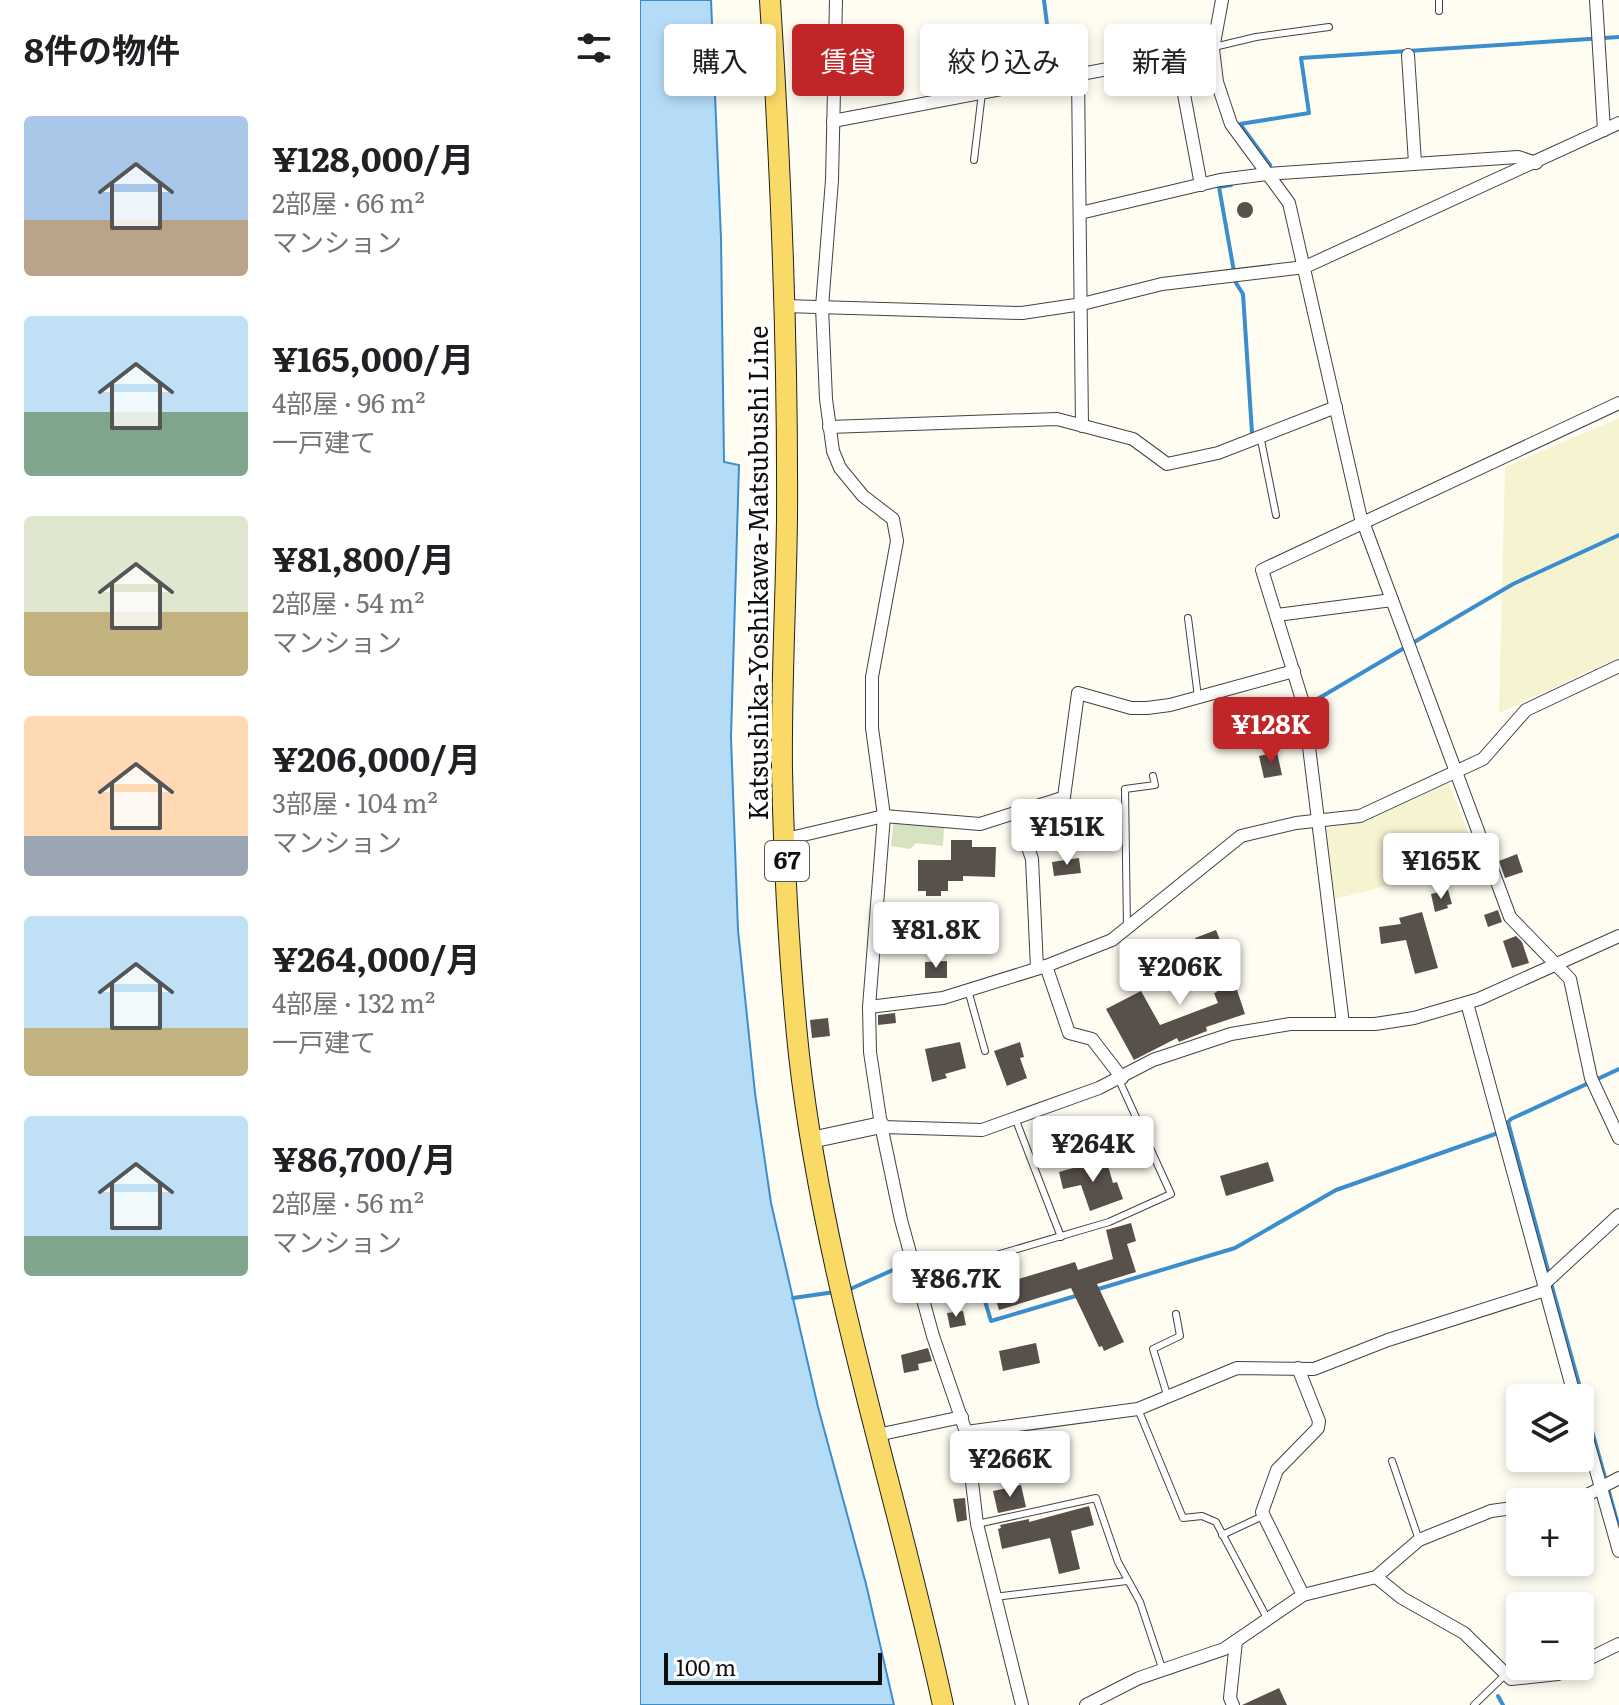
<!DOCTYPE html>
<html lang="ja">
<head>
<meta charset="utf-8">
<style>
	:root { --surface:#fff; --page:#f6f6f6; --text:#202124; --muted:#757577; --accent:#c02527 }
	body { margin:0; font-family:Literata,"Noto Sans JP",serif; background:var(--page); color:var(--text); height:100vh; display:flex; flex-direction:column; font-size:30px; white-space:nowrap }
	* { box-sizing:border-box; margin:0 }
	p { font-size:26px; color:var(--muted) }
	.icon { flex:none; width:44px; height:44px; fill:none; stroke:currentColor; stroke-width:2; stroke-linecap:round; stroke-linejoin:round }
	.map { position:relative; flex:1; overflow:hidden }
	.details { display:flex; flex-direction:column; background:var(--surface); width:640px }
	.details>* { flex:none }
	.top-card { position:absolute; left:24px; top:24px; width:760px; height:72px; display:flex; gap:16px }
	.controls { position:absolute; left:866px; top:1384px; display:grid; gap:16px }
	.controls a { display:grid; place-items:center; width:88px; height:88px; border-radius:8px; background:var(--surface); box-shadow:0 4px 12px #0003; font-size:40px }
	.scale { position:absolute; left:24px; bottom:20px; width:218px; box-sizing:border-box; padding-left:8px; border:4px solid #0f0f0f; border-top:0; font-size:22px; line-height:28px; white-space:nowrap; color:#0f0f0f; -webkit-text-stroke:6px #fff; paint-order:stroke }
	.price { position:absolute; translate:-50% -68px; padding:0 18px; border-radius:8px; background:#fff; color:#222; font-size:26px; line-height:52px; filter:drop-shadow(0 2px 4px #0008) }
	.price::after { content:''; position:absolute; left:50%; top:48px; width:24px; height:18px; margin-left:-12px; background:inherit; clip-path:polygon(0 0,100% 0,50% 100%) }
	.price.selected { background:var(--accent); color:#fff }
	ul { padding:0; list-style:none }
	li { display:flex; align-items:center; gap:24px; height:200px; padding:0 24px }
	li span { display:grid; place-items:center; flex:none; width:224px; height:160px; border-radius:8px; color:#555 }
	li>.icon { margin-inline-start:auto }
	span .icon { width:96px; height:96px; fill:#fffc; stroke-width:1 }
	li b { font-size:34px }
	h2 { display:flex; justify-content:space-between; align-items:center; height:96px; padding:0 24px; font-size:34px }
	.pill { padding:0 28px; border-radius:8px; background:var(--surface); box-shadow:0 4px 12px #0003; font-size:28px; line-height:72px }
	.pill.selected { background:var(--accent); color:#fff }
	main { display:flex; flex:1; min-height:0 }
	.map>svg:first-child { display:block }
</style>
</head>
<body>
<main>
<section class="details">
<h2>8件の物件<svg class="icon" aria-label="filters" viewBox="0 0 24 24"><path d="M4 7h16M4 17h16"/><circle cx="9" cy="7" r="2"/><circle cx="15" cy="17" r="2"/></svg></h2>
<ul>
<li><span style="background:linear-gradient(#a9c7e8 65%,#b9a48a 0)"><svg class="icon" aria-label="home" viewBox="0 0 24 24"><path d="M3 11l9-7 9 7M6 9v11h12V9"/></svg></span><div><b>¥128,000/月</b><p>2部屋 · 66 m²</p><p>マンション</p></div></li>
<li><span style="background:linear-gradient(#bfe0f5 60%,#7fa58c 0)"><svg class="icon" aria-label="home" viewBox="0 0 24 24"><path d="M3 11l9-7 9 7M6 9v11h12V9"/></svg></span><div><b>¥165,000/月</b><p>4部屋 · 96 m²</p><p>一戸建て</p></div></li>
<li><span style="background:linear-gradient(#dfe7d0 60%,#c2b280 0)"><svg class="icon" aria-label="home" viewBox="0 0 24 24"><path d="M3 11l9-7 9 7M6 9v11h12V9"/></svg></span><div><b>¥81,800/月</b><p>2部屋 · 54 m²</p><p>マンション</p></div></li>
<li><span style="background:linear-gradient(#ffd9b3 75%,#9aa5b1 0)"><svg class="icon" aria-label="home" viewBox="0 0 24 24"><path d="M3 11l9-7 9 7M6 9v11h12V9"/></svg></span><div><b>¥206,000/月</b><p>3部屋 · 104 m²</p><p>マンション</p></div></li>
<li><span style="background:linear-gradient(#bfe0f5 70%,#c2b280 0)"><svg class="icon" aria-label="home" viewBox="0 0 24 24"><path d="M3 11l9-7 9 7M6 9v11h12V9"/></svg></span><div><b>¥264,000/月</b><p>4部屋 · 132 m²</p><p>一戸建て</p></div></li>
<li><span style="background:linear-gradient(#bfe0f5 75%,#7fa58c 0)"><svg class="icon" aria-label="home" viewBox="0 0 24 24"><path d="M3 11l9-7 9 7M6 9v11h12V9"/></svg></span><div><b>¥86,700/月</b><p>2部屋 · 56 m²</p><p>マンション</p></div></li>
</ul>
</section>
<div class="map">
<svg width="979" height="1705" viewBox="0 0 979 1705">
	<rect width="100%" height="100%" fill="#fffdf1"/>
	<g fill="#f5f3d0">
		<polygon points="979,418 979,657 859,713 865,467"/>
		<polygon points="809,783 839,862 695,899 685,828 726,821"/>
	</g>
	<polygon fill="#d6e2c1" points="256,823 304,828 303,846 276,843 270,849 251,846 253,825"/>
	<polygon fill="#b5dcf7" stroke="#3b8ece" stroke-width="2" points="0,0 71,0 81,238 84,462 99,465 91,737 98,930 115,1093 131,1203 178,1407 226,1584 254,1705 0,1705"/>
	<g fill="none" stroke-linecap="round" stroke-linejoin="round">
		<g stroke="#3b8ece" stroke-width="4">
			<polyline points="404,0 413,73"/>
			<polyline points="628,169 630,165 600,124 669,113 661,58 979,37"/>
			<polyline points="591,185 579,187 596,283 603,294 612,433"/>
			<polyline points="669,704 873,584 979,535"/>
			<polyline points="868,1122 909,1274"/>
			<polyline points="864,1127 871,1119 979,1069"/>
			<polyline points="911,1283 979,1528"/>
			<polyline points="208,1290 262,1266 281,1264 335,1268 351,1321 439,1295"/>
			<polyline points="455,1290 595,1248 696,1190 858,1133"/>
			<polyline points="153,1298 195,1292"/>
			<polyline points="858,1696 863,1705"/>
		</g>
	</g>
	<g fill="#58504b">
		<circle cx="605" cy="210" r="8"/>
		<polygon points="637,752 642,775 624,778 619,756"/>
		<polygon points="311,840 332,840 332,847 356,847 355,877 323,876 323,881 308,881 308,891 301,891 301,896 286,896 286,891 278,891 278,860 311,860"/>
		<polygon points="877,854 883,872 865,878 859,861"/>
		<polygon points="439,858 441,873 414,876 412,862"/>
		<polygon points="808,890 812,904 807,905 808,908 795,912 791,894"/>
		<polygon points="858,910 862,922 848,927 844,915"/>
		<polygon points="782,912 798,968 775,974 766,940 741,944 739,927 761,924 759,918"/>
		<polygon points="576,930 596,980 594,981 605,1014 566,1027 567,1031 539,1042 537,1038 494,1060 466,1009 501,991 520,1025 578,1003 574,993 577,992 566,961 563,962 555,938"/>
		<polygon points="876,936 882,942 889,963 872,968 863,941"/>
		<polygon points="307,961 307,978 285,978 285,962"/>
		<polygon points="255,1013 256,1023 238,1025 238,1015"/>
		<polygon points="188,1018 190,1036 172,1038 170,1020"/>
		<polygon points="320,1042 326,1068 305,1074 307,1078 292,1082 285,1049"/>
		<polygon points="380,1042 384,1057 380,1058 387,1078 367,1086 354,1051"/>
		<polygon points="466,1159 473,1183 477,1182 483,1199 450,1211 441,1185 423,1189 419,1172"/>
		<polygon points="628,1162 634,1181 586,1196 580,1176"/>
		<polygon points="491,1223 496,1241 487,1244 496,1272 457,1284 484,1342 464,1351 462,1346 459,1347 431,1288 359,1310 352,1287 435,1262 438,1270 473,1259 466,1230"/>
		<polygon points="323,1311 326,1325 310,1328 307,1313"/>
		<polygon points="396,1343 400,1363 363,1371 359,1351"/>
		<polygon points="288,1348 292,1361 278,1364 279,1370 264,1373 261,1355"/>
		<polygon points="381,1485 386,1507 358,1513 353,1491"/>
		<polygon points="325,1498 327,1520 317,1522 313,1499"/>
		<polygon points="449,1506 454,1525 431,1531 440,1569 419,1574 410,1538 362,1549 358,1529 361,1528 360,1525 389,1519 389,1522"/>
		<polygon points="639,1688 647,1705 602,1705"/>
	</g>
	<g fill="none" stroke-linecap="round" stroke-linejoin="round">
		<g stroke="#424242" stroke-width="8">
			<g id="service">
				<polyline points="799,0 799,11"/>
				<polyline points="574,47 616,37 689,27"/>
				<polyline points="334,160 342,93"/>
				<polyline points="620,435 636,515"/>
				<polyline points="548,618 558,697"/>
				<polyline points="487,928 485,789 515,785 513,776"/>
				<polyline points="328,990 345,1051"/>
				<polyline points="375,1118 421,1237"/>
				<polyline points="272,1258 336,1261 469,1222 531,1194 479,1080"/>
				<polyline points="528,1398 513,1349 540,1336 536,1314"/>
				<polyline points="498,1409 543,1518 562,1516 576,1522 627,1618"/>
				<polyline points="752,1461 779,1540"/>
				<polyline points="337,1524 456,1498 478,1562 500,1602 523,1671"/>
				<polyline points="582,1535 623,1516"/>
				<polyline points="354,1597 487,1581"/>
				<polyline points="834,1705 865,1675"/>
			</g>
		</g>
		<g stroke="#424242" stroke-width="14">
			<g id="minor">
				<polyline points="196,0 192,180 182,307 186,399 193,451 200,468 223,496 253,519 257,541 232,677 232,728 244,816 229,1007 230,1052 241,1125 261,1220 293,1336 326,1432 337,1524 382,1705"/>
				<polyline points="582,0 573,49 577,82 591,124 649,203 722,523"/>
				<polyline points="956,0 964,130"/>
				<polyline points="768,55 775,163"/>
				<polyline points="537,57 561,185"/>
				<polyline points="438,75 442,426"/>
				<polyline points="193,121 573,49"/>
				<polyline points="440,213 580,180 627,174 878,157 896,163"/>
				<polyline points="144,306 382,313 442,304 522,284 665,267 979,123"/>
				<polyline points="189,427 417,419 493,439 527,464 578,453 696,407"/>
				<polyline points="723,522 870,917 930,979 951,1078 979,1138"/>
				<polyline points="637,615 752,600"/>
				<polyline points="376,813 392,859 397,968"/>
				<polyline points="146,839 244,816 340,824 416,800 424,797 438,693 491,708 507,708 530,705 654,671"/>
				<polyline points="406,966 429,1033 452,1039 482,1078"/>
				<polyline points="827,1003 935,1398"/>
				<polyline points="229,1007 303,998 406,966 472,940 601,836 656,823 720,816 843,759 886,710 979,666"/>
				<polyline points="703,1024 664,706 622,570 979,403"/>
				<polyline points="242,1127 342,1130 459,1088 513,1060 591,1034 650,1024 735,1024 774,1018 839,999 979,936"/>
				<polyline points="904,1284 979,1215"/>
				<polyline points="658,1368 679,1421 678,1428 637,1470 622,1512 663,1595"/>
				<polyline points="940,1414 979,1551"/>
				<polyline points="326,1432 498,1409 597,1368 674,1369 748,1340 905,1290"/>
				<polyline points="237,1435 322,1417"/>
				<polyline points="960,1488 979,1478"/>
				<polyline points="915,1502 939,1499 961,1488"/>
				<polyline points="736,1577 762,1598 824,1633 871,1679 918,1674 934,1666"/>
				<polyline points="940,1663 979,1644"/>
				<polyline points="446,1705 499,1678 584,1649 663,1595 736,1577 779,1540 851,1511 880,1507"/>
				<polyline points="593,1705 590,1698 596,1641"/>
			</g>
		</g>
		<g stroke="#424242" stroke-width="18">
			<polyline id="tertiary" points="171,1140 241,1125"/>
		</g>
		<g stroke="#202020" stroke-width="22">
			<path id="primary" d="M 130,0 C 141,173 148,346 147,519 C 146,602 141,686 142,770 C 144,864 149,961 159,1055 C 184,1276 256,1488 303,1705"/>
		</g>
		<use href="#service" stroke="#fff" stroke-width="6"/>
		<use href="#minor" stroke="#fff" stroke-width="12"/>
		<use href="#tertiary" stroke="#fff" stroke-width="16"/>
		<use href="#primary" stroke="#f9da67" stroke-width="20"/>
	</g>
	<g text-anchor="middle" stroke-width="8" stroke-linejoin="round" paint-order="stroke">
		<rect fill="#fff" stroke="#575757" stroke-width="2" x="125" y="841" width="44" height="40" rx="6"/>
		<g font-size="24" font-weight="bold" fill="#0f0f0f">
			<text x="147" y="869">67</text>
		</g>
		<g font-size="26" fill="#0f0f0f" stroke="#fff">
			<text transform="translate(119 573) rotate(-90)" y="9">Katsushika-Yoshikawa-Matsubushi Line</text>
		</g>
	</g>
</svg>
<div class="controls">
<a><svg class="icon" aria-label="layers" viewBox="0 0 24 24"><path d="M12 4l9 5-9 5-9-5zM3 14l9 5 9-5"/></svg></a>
<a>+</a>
<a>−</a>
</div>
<div class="scale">100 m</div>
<b class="price selected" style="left:631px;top:765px">¥128K</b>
<b class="price" style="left:427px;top:867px">¥151K</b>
<b class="price" style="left:801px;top:901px">¥165K</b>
<b class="price" style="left:296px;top:970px">¥81.8K</b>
<b class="price" style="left:540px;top:1007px">¥206K</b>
<b class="price" style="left:453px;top:1184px">¥264K</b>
<b class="price" style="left:316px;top:1319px">¥86.7K</b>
<b class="price" style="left:370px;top:1499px">¥266K</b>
<div class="top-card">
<a class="pill">購入</a>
<a class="pill selected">賃貸</a>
<a class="pill">絞り込み</a>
<a class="pill">新着</a>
</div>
</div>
</main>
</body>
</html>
